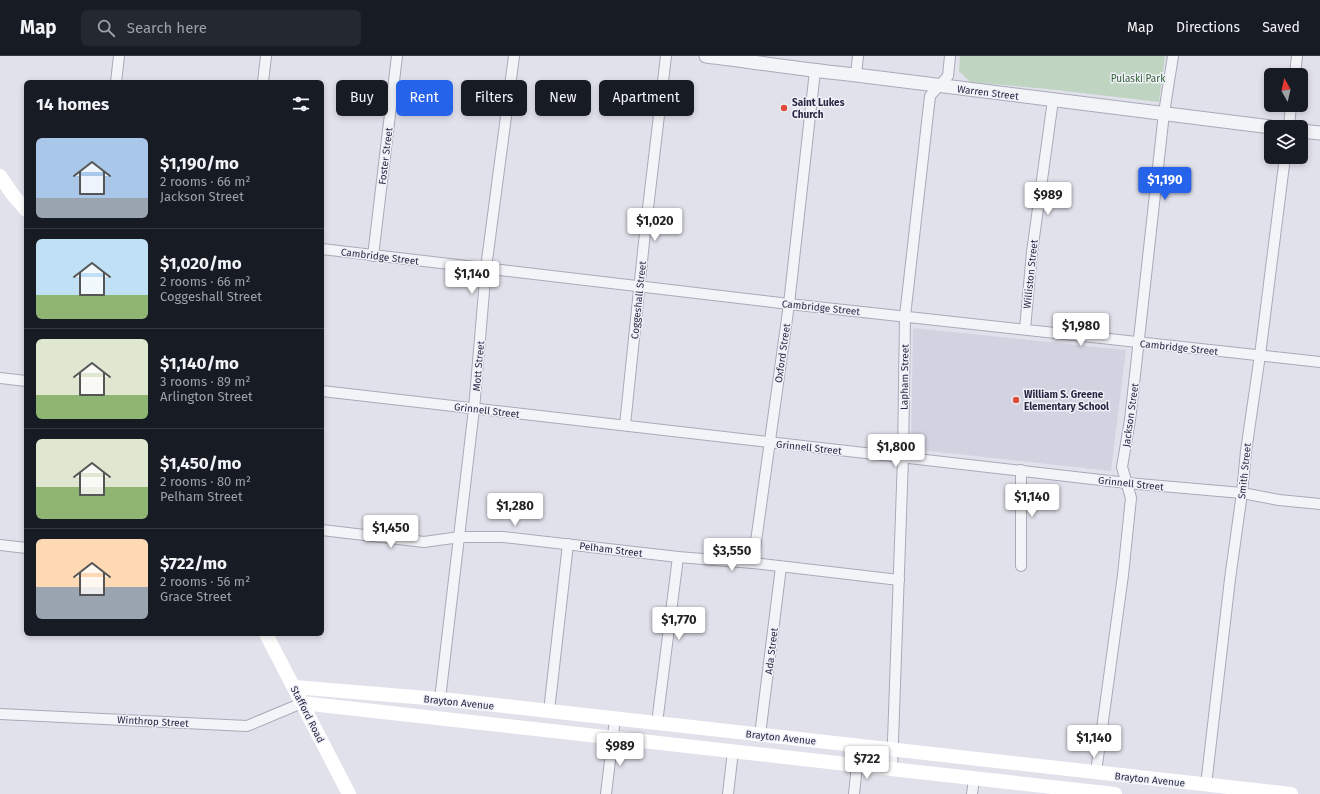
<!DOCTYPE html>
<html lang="en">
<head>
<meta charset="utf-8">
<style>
	:root { --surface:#171b24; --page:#242831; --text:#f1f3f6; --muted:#9ea1a6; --line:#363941; --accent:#2563eb }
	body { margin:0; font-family:"Fira Sans",sans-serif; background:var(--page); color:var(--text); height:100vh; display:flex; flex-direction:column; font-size:15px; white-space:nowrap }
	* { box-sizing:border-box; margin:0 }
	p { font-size:13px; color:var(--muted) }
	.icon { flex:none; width:22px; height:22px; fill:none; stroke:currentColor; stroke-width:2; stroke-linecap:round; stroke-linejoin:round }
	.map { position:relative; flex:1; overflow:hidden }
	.side { position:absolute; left:24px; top:24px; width:300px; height:556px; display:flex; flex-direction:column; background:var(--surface); border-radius:6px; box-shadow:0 2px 6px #0003 }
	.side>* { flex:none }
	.hud { position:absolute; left:336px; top:24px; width:380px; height:36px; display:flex; gap:8px }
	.needle { width:26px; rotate:352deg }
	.controls { position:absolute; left:1264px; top:12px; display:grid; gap:8px }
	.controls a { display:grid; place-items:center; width:44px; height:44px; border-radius:6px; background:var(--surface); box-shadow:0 2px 6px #0003; font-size:20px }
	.price { position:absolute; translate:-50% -34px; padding:0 9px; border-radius:4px; background:#fff; color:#222; font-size:13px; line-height:26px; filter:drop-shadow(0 1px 2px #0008) }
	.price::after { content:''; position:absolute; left:50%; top:24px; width:12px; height:9px; margin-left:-6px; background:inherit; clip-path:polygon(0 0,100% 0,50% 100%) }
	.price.current { background:var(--accent); color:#fff }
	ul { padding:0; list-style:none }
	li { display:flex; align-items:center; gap:12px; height:100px; padding:0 12px }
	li+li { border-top:1px solid var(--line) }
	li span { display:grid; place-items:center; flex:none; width:112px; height:80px; border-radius:6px; color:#555 }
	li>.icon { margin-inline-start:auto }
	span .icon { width:48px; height:48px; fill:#fffc; stroke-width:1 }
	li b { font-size:17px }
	h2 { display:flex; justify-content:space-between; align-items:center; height:48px; padding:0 12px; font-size:17px }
	.chip { padding:0 14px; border-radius:6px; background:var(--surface); box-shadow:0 2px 6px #0003; font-size:14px; line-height:36px }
	.chip.current { background:var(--accent); color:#fff }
	header { display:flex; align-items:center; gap:24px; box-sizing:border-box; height:56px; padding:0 20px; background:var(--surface); border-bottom:1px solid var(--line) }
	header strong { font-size:19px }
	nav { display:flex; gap:22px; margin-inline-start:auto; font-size:14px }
	.search { width:280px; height:36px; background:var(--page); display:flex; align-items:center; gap:10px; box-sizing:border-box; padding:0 14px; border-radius:6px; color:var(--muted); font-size:15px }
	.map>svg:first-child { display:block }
</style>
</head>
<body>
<header>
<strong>Map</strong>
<div class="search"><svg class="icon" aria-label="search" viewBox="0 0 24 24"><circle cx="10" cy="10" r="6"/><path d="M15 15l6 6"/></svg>Search here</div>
<nav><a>Map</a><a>Directions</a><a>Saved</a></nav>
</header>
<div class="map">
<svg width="1320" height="738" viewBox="0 0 1320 738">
	<rect width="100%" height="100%" fill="#e0e1eb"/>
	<polygon fill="#d2d3e0" points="913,272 1126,294 1111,415 911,393"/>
	<polygon fill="#c0d5c1" points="960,0 1165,0 1159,46 1048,33 970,26 959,15"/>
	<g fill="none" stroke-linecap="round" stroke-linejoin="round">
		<g stroke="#a8aab9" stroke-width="12">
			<g id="minor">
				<polyline points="856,19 858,0"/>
				<polyline points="1295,19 1297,0"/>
				<polyline points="116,26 119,0"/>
				<polyline points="263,26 266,0"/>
				<polyline points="1289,71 1291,49"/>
				<polyline points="322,193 789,248 1320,306"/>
				<polyline points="373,200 397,0"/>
				<polyline points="1025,273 1032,196 1053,44"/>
				<polyline points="0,322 26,325"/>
				<polyline points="322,335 1127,427 1242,437 1279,444 1320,448"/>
				<polyline points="625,369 644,186 666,0"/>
				<polyline points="1021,414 1021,510"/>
				<polyline points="322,474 424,486 460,481 503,481 678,501 753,507 899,524"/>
				<polyline points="0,489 26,492"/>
				<polyline points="753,507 789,248 815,15"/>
				<polyline points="440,643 474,353 486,212 514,0"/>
				<polyline points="549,655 568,488"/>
				<polyline points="0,658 247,670 302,647"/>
				<polyline points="657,667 678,501"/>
				<polyline points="760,679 781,511"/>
				<polyline points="892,713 903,402 905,260 930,40 948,20 950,0"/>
				<polyline points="1096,716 1123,519 1131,442 1122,411 1130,364 1164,57 1173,0"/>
				<polyline points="1206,729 1230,523 1242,437 1246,395 1260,299 1285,101"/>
				<polyline points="606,738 615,663"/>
				<polyline points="728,738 733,695"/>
				<polyline points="854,738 857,709"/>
				<polyline points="972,738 974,722"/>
			</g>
		</g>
		<g stroke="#a8aab9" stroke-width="15">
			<g id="tertiary">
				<path d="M 706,0 C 756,6 806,14 856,19 L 1271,71"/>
				<polyline points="1301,75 1320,77"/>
			</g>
		</g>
		<use href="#minor" stroke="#f3f4f8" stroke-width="10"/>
		<use href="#tertiary" stroke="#f3f4f8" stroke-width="13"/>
		<g stroke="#fff" stroke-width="14">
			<polyline points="0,120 13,139 26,154"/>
			<polyline points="266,578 349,738"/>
			<polyline points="294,631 451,644 1291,738"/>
			<polyline points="302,647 1115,738"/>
		</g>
	</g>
	<g fill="#dd4c38" stroke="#f0f1f8" stroke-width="1.5">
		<circle cx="784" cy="52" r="4"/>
		<circle cx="1016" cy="344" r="4"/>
	</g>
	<g text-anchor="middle" stroke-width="3" stroke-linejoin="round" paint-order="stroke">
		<g font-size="10" fill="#326136" stroke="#f0f1f8">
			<text x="1138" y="26">Pulaski Park</text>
		</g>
		<g font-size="10" fill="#272944" stroke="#f0f1f8">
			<text transform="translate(988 36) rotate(7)" y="4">Warren Street</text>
			<text transform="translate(385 100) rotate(-83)" y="4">Foster Street</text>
			<text transform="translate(380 200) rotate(7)" y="4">Cambridge Street</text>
			<text transform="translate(1030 218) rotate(-84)" y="4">Williston Street</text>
			<text transform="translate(638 244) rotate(-84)" y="4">Coggeshall Street</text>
			<text transform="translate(821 251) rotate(6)" y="4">Cambridge Street</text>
			<text transform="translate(1179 291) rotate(6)" y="4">Cambridge Street</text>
			<text transform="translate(782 297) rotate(-82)" y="4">Oxford Street</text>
			<text transform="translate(478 310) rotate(-85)" y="4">Mott Street</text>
			<text transform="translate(904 321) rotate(-89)" y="4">Lapham Street</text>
			<text transform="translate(487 354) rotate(7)" y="4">Grinnell Street</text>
			<text transform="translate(1130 359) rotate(-82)" y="4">Jackson Street</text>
			<text transform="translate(809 391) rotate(6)" y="4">Grinnell Street</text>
			<text transform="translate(1244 415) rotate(-84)" y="4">Smith Street</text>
			<text transform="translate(1131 427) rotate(6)" y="4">Grinnell Street</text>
			<text transform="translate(611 493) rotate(7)" y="4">Pelham Street</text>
			<text transform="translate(771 595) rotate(-83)" y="4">Ada Street</text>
			<text transform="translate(459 646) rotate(6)" y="4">Brayton Avenue</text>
			<text transform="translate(308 658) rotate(63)" y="4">Stafford Road</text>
			<text transform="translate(153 665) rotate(3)" y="4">Winthrop Street</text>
			<text transform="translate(781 681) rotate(6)" y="4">Brayton Avenue</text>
			<text transform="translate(1150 723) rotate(6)" y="4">Brayton Avenue</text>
		</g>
		<g font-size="10" font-weight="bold" fill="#272944" stroke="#f0f1f8" text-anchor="start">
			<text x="792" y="50">Saint Lukes<tspan x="792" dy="12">Church</tspan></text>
			<text x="1024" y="342">William S. Greene<tspan x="1024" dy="12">Elementary School</tspan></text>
		</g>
	</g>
</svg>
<div class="controls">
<a><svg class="needle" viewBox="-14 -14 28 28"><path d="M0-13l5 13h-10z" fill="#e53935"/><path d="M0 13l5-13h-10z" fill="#9ea1a6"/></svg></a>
<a><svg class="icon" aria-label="layers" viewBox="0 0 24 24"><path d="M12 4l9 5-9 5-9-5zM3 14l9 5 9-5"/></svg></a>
</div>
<b class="price current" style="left:1165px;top:145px">$1,190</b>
<b class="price" style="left:1048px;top:160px">$989</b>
<b class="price" style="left:655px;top:186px">$1,020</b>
<b class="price" style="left:472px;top:239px">$1,140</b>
<b class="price" style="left:1081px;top:291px">$1,980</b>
<b class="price" style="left:896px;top:412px">$1,800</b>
<b class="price" style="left:1032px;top:462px">$1,140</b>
<b class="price" style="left:515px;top:471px">$1,280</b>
<b class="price" style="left:391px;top:493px">$1,450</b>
<b class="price" style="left:732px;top:516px">$3,550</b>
<b class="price" style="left:679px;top:585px">$1,770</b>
<b class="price" style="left:1094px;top:703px">$1,140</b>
<b class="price" style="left:620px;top:711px">$989</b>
<b class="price" style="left:867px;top:724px">$722</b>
<div class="hud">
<a class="chip">Buy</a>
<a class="chip current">Rent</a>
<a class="chip">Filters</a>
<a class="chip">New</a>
<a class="chip">Apartment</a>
</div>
<section class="side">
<h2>14 homes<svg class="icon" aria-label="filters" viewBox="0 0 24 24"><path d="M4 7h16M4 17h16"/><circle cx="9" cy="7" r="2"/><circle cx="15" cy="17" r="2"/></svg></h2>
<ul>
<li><span style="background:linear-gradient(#a9c7e8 75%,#9aa5b1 0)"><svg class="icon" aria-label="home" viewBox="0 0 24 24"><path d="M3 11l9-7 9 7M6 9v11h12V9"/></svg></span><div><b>$1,190/mo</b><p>2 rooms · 66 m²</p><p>Jackson Street</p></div></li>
<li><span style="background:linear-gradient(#bfe0f5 70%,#8fb573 0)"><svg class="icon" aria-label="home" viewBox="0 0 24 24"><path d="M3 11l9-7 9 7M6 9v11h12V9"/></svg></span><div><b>$1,020/mo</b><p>2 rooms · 66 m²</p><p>Coggeshall Street</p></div></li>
<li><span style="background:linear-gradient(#dfe7d0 70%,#8fb573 0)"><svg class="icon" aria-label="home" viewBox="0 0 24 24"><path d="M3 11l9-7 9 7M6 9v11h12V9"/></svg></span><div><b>$1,140/mo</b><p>3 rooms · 89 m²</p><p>Arlington Street</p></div></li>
<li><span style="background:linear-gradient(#dfe7d0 60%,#8fb573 0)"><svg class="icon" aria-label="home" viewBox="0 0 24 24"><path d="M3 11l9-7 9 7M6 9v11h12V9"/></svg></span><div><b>$1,450/mo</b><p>2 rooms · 80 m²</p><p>Pelham Street</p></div></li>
<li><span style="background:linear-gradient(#ffd9b3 60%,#9aa5b1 0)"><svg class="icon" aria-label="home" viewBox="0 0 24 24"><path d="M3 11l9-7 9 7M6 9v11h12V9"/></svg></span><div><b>$722/mo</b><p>2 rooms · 56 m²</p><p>Grace Street</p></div></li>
</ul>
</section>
</div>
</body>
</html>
